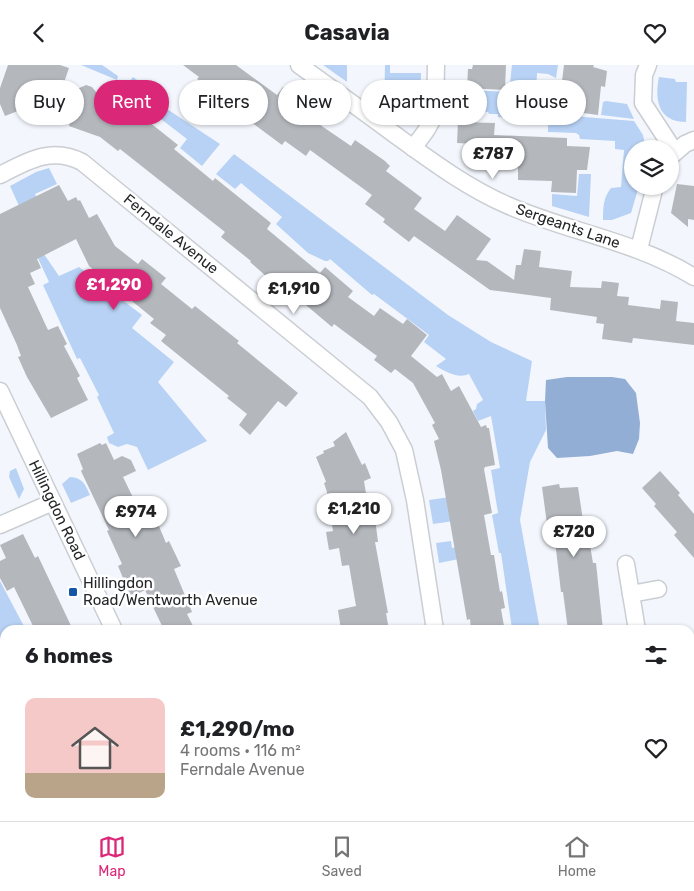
<!DOCTYPE html>
<html lang="en">
<head>
<meta charset="utf-8">
<style>
	:root { --surface:#fff; --page:#f6f6f6; --text:#202124; --muted:#757577; --line:#e0e0e0; --accent:#db2777 }
	body { margin:0; font-family:Rubik,sans-serif; background:var(--page); color:var(--text); height:100vh; display:flex; flex-direction:column; font-size:19px; white-space:nowrap }
	* { box-sizing:border-box; margin:0 }
	p { font-size:16px; color:var(--muted) }
	.icon { flex:none; width:28px; height:28px; fill:none; stroke:currentColor; stroke-width:2; stroke-linecap:round; stroke-linejoin:round }
	.map { position:relative; flex:1; overflow:hidden }
	.panel { position:absolute; left:0px; top:560px; width:695px; height:196px; display:flex; flex-direction:column; background:var(--surface); border-radius:15px 15px 0 0; box-shadow:0 1px 4px #0004 }
	.panel>* { flex:none }
	.top-card { position:absolute; left:15px; top:15px; width:665px; height:45px; display:flex; gap:10px }
	.controls { position:absolute; left:624px; top:75px; display:grid; gap:10px }
	.controls a { display:grid; place-items:center; width:55px; height:55px; border-radius:50%; background:var(--surface); box-shadow:0 1px 4px #0004; font-size:25px }
	.price { position:absolute; translate:-50% -42px; padding:0 11px; border-radius:18px; background:#fff; color:#222; font-size:16px; line-height:32px; filter:drop-shadow(0 1px 2px #0008) }
	.price::after { content:''; position:absolute; left:50%; top:30px; width:15px; height:11px; margin-left:-8px; background:inherit; clip-path:polygon(0 0,100% 0,50% 100%) }
	.price.current { background:var(--accent); color:#fff }
	ul { padding:0; list-style:none }
	li { display:flex; align-items:center; gap:15px; height:125px; padding:0 25px }
	li+li { border-top:1px solid var(--line) }
	li span { display:grid; place-items:center; flex:none; width:140px; height:100px; border-radius:10px; color:#555 }
	li>.icon { margin-inline-start:auto }
	span .icon { width:60px; height:60px; fill:#fffc; stroke-width:1 }
	li b { font-size:21px }
	h2 { display:flex; justify-content:space-between; align-items:center; height:60px; padding:0 25px; font-size:21px }
	.pill { padding:0 18px; border-radius:22px; background:var(--surface); box-shadow:0 1px 4px #0004; font-size:18px; line-height:45px }
	.pill.current { background:var(--accent); color:#fff }
	header { display:flex; justify-content:space-between; align-items:center; height:65px; padding:0 25px; background:var(--surface); font-size:22px; font-weight:700 }
	.dock { display:flex; justify-content:space-around; align-items:center; height:70px; border-top:1px solid var(--line); background:var(--surface); font-size:14px; color:var(--muted) }
	.dock a { display:grid; justify-items:center; gap:2px }
	.dock .current { color:var(--accent) }
	.map>svg:first-child { display:block }
</style>
</head>
<body>
<header><svg class="icon" aria-label="back" viewBox="0 0 24 24"><path d="M15 5l-7 7 7 7"/></svg>Casavia<svg class="icon" aria-label="heart" viewBox="0 0 24 24"><path d="M12 20l-8-8c-3-5 5-10 8-4 3-6 11-1 8 4z"/></svg></header>
<div class="map">
<svg width="694" height="756" viewBox="0 0 694 756">
	<rect width="100%" height="100%" fill="#f3f7fd"/>
	<g fill="#b8d2f5">
		<polygon points="81,0 102,0 118,11 117,15"/>
		<polygon points="323,0 347,0 347,17"/>
		<polygon points="385,0 390,0 390,8 421,8 420,49 419,52 414,57 403,56 384,43"/>
		<polygon points="512,0 558,0 556,13 548,9 537,8 536,28 539,29 541,45 536,44 535,54 498,52 498,49 489,49 488,47 449,45 449,24 509,27"/>
		<polygon points="133,12 167,37 164,42 220,79 202,101 180,83 187,74 123,25"/>
		<path d="M 659,12 L 675,14 L 676,17 L 687,17 L 686,57 C 659,57 654,36 659,12 Z"/>
		<polygon points="606,36 627,39 634,54 601,50 603,37"/>
		<path d="M 548,46 L 558,46 L 584,52 L 634,56 L 643,70 L 646,84 L 632,84 L 632,121 L 639,121 L 631,148 L 612,155 L 603,155 C 603,143 603,133 611,123 L 621,122 L 624,85 L 615,84 L 615,76 L 580,74 L 579,70 L 576,68 L 548,67 Z"/>
		<path d="M 234,89 L 448,250 L 491,277 L 532,296 L 526,336 L 545,336 L 546,365 L 530,397 L 520,455 L 540,565 L 512,564 L 501,488 L 499,488 L 492,450 L 498,448 L 491,405 L 500,403 L 491,351 L 478,356 L 473,346 L 476,344 L 477,339 L 483,335 L 469,309 C 458,314 446,307 436,301 L 446,294 L 424,277 L 429,270 L 374,229 L 372,230 L 330,194 L 328,196 L 325,196 L 308,188 L 276,159 L 282,152 L 241,118 L 235,124 L 216,109 Z"/>
		<polygon points="49,103 57,119 35,129 42,143 24,152 10,121 36,107"/>
		<polygon points="579,109 591,109 589,152 552,141 552,129 577,131"/>
		<polygon points="35,176 59,211 79,202 142,250 132,263 174,297 158,317 207,376 148,405 137,382 127,379 118,382 109,378 107,372 114,368 97,332 99,330 80,293 77,294 43,220 49,217 31,178"/>
		<polygon points="16,403 24,424 19,434 9,412 10,406"/>
		<path d="M 70,412 C 83,413 85,419 90,430 L 71,438 L 62,419 Z"/>
		<polygon points="450,432 461,455 433,459 429,435"/>
		<polygon points="451,476 452,483 457,482 459,494 439,498 436,478"/>
		<polygon points="0,516 26,565 5,565 5,627 0,616"/>
		<polygon points="47,751 126,751 128,756 49,756"/>
	</g>
	<polygon fill="#93aed5" points="567,312 612,312 625,314 636,328 640,358 639,374 633,389 617,386 590,391 557,393 548,383 545,336 546,315"/>
	<g fill="#b4b8bd">
		<polygon points="8,0 60,0 69,3 59,32 86,20 92,22 96,27 124,37 178,80 174,84 213,116 215,113 271,158 267,164 320,208 325,202 353,226 348,232 374,251 380,243 403,259 407,254 427,270 411,291 437,312 442,309 451,326 459,321 481,362 486,360 487,363 489,363 495,400 485,402 484,404 492,448 484,450 491,490 494,490 500,527 502,526 505,543 501,544 504,561 471,565 470,554 467,555 441,405 434,376 439,374 432,360 435,358 413,318 395,304 391,308 374,295 377,291 334,259 332,262 269,209 267,212 250,197 251,196 221,172 225,167 120,84 118,86 100,72 69,61 70,57 59,53 62,44 41,37 5,51 0,39 0,23"/>
		<polygon points="183,0 236,0 277,30 283,22 299,34 300,32 317,44 310,53 351,81 355,75 385,96 390,101 386,106 422,133 414,144 445,166 457,150 491,174 476,195 487,196 514,215 516,200 521,200 524,184 541,186 539,202 572,206 570,222 601,223 602,216 619,218 617,231 629,232 628,240 660,244 661,235 678,237 676,256 694,258 694,280 633,273 632,278 602,274 604,259 596,258 597,252 550,245 551,233 490,225 414,171 409,177 383,157 385,154 365,139 372,130 310,85 306,91 285,76 282,80 231,42 229,44 215,34 218,29 197,14 199,12"/>
		<polygon points="473,0 506,0 505,25 467,23 468,4 472,4"/>
		<polygon points="564,0 594,0 593,2 607,6 605,22 601,21 598,50 561,45 565,17 562,16"/>
		<polygon points="458,57 495,58 494,70 567,73 567,81 590,82 587,105 577,105 576,128 551,127 552,116 518,115 518,99 476,97 476,79 457,78"/>
		<polygon points="677,119 694,121 694,155 688,154 688,162 671,148"/>
		<polygon points="59,120 68,136 76,132 78,136 80,135 89,153 97,149 115,181 138,199 142,194 166,213 161,219 192,244 195,241 239,276 237,278 298,328 286,342 278,336 250,370 239,360 247,349 227,333 229,331 161,276 166,270 150,258 154,254 89,201 76,174 37,194 41,203 30,208 35,219 28,222 48,265 58,261 67,279 64,281 80,311 77,313 88,335 51,353 27,312 18,292 21,291 17,280 0,243 0,149"/>
		<polygon points="346,367 362,400 365,398 371,413 364,416 370,454 375,453 378,477 375,477 388,548 386,548 389,565 341,565 338,545 356,541 349,500 342,501 339,483 329,485 326,467 333,466 327,427 324,418 326,417 325,414 316,392 324,388 323,386 335,381 333,377"/>
		<polygon points="100,378 102,380 106,378 114,395 122,391 131,395 136,406 123,412 142,451 147,448 151,457 156,454 166,478 169,476 181,501 174,504 192,547 187,549 195,565 164,565 145,525 131,532 118,501 122,499 107,466 109,465 81,406 83,404 77,389"/>
		<polygon points="660,406 680,428 678,430 694,449 694,493 674,470 677,467 654,441 656,439 642,423"/>
		<polygon points="559,419 560,423 578,422 585,469 588,468 593,498 596,498 603,565 568,565 563,527 561,527 555,476 553,476 551,458 547,459 542,422"/>
		<polygon points="23,469 35,493 38,491 73,565 39,565 37,560 33,561 14,522 7,526 0,513 0,496 6,493 0,480"/>
	</g>
	<g fill="none" stroke-linecap="round" stroke-linejoin="round">
		<g stroke="#caced3" stroke-width="19">
			<g id="minor">
				<path d="M 299,0 C 331,23 363,46 394,69 C 430,95 466,122 507,140 C 568,167 636,176 694,212"/>
				<polyline points="648,0 644,10 643,38 675,87"/>
				<path d="M 413,83 C 422,71 431,61 435,47 L 436,0"/>
				<polyline points="670,92 685,79 694,75"/>
				<path d="M 0,110 C 27,96 52,81 82,97 L 370,332 L 389,357 L 404,385 L 415,435 L 435,565"/>
				<polyline points="639,184 655,121"/>
				<polyline points="0,326 114,565"/>
				<polyline points="0,460 53,437"/>
				<polyline points="626,499 637,565"/>
				<polyline points="631,529 658,524"/>
				<polyline points="690,713 694,713"/>
				<polyline points="201,751 203,756"/>
				<polyline points="464,751 465,756"/>
			</g>
		</g>
		<use href="#minor" stroke="#fff" stroke-width="16"/>
	</g>
	<rect fill="#1557a7" stroke="#fff" stroke-width="2" x="68" y="522" width="10" height="10" rx="2.5"/>
	<g text-anchor="middle" stroke-width="5" stroke-linejoin="round" paint-order="stroke">
		<g font-size="15" fill="#252628" stroke="#fff">
			<text transform="translate(568 161) rotate(19)" y="5">Sergeants Lane</text>
			<text transform="translate(171 169) rotate(39)" y="5">Ferndale Avenue</text>
			<text transform="translate(57 445) rotate(64)" y="5">Hillingdon Road</text>
		</g>
		<g font-size="15" fill="#252628" stroke="#fff" text-anchor="start">
			<text x="83" y="523">Hillingdon<tspan x="83" dy="17">Road/Wentworth Avenue</tspan></text>
		</g>
	</g>
</svg>
<div class="controls">
<a><svg class="icon" aria-label="layers" viewBox="0 0 24 24"><path d="M12 4l9 5-9 5-9-5zM3 14l9 5 9-5"/></svg></a>
</div>
<b class="price" style="left:493px;top:115px">£787</b>
<b class="price current" style="left:114px;top:246px">£1,290</b>
<b class="price" style="left:294px;top:250px">£1,910</b>
<b class="price" style="left:354px;top:470px">£1,210</b>
<b class="price" style="left:136px;top:473px">£974</b>
<b class="price" style="left:574px;top:493px">£720</b>
<div class="top-card">
<a class="pill">Buy</a>
<a class="pill current">Rent</a>
<a class="pill">Filters</a>
<a class="pill">New</a>
<a class="pill">Apartment</a>
<a class="pill">House</a>
</div>
<section class="panel">
<h2>6 homes<svg class="icon" aria-label="filters" viewBox="0 0 24 24"><path d="M4 7h16M4 17h16"/><circle cx="9" cy="7" r="2"/><circle cx="15" cy="17" r="2"/></svg></h2>
<ul>
<li><span style="background:linear-gradient(#f6c9c9 75%,#b9a48a 0)"><svg class="icon" aria-label="home" viewBox="0 0 24 24"><path d="M3 11l9-7 9 7M6 9v11h12V9"/></svg></span><div><b>£1,290/mo</b><p>4 rooms · 116 m²</p><p>Ferndale Avenue</p></div><svg class="icon" aria-label="heart" viewBox="0 0 24 24"><path d="M12 20l-8-8c-3-5 5-10 8-4 3-6 11-1 8 4z"/></svg></li>
</ul>
</section>
</div>
<nav class="dock">
<a class="current"><svg class="icon" aria-label="map" viewBox="0 0 24 24"><path d="M3 6l6-2 6 2 6-2v14l-6 2-6-2-6 2zM9 4v14M15 6v14"/></svg>Map</a>
<a><svg class="icon" aria-label="saved" viewBox="0 0 24 24"><path d="M7 4h10v16l-5-4-5 4z"/></svg>Saved</a>
<a><svg class="icon" aria-label="home" viewBox="0 0 24 24"><path d="M3 11l9-7 9 7M6 9v11h12V9"/></svg>Home</a>
</nav>
</body>
</html>
